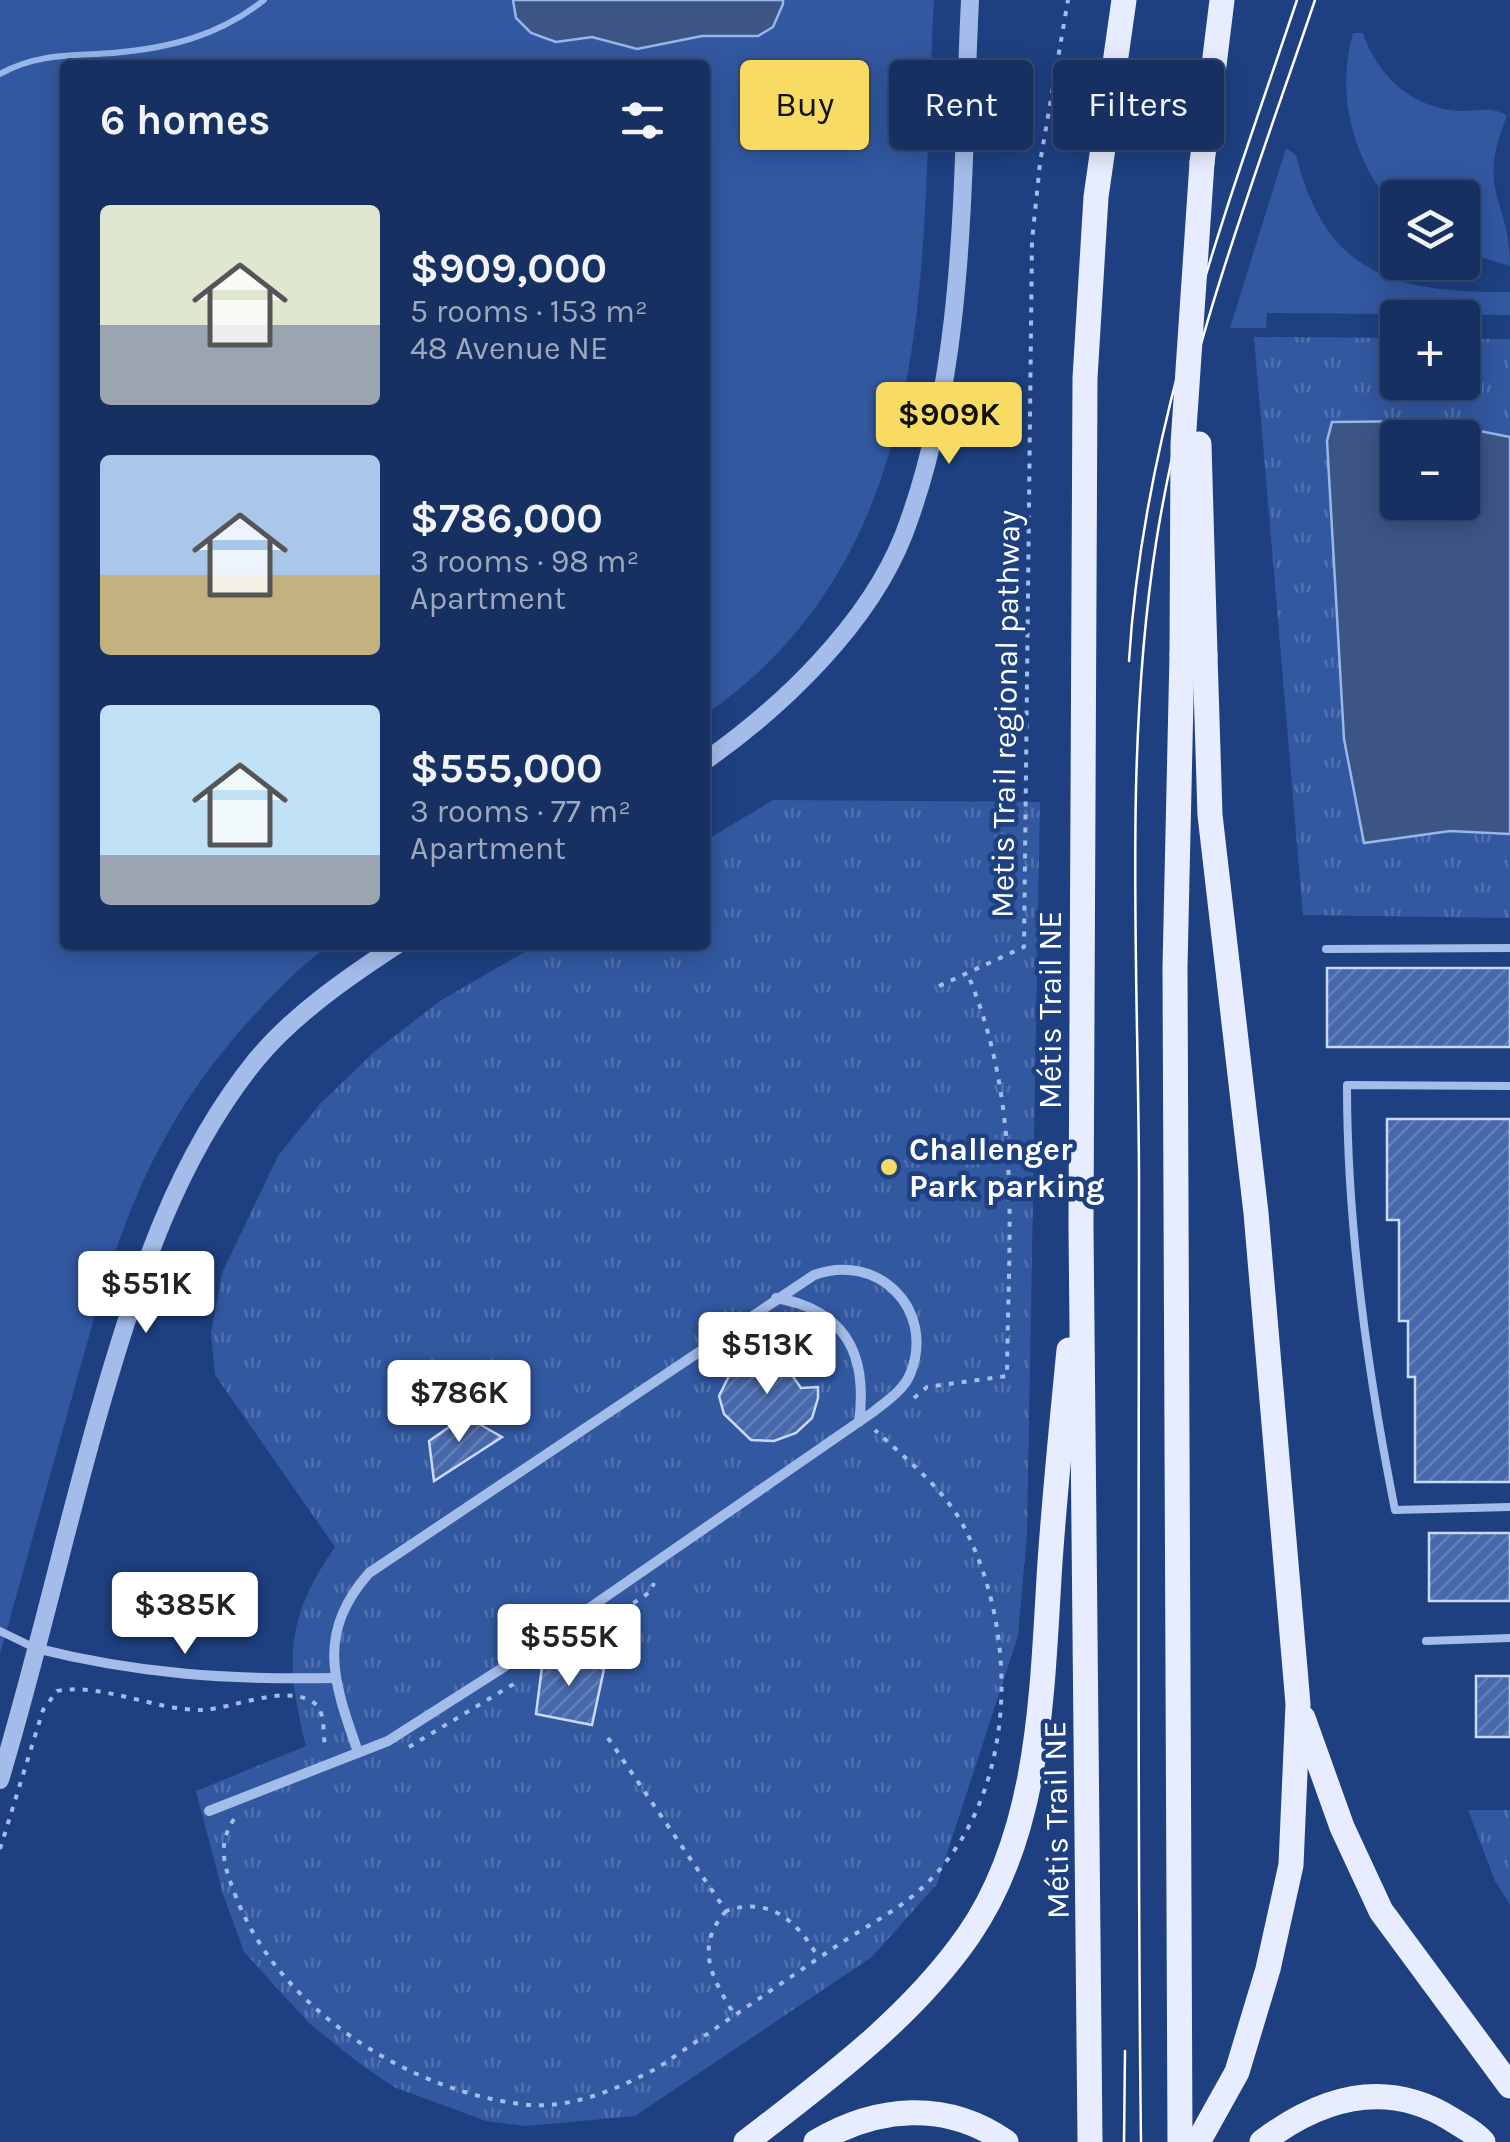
<!DOCTYPE html>
<html lang="en">
<head>
<meta charset="utf-8">
<style>
	:root { --surface:#163061; --page:#1f3867; --text:#f1f3f6; --muted:#9ea9bd; --line:#354b76; --accent:#f8db63 }
	body { margin:0; font-family:Karla,sans-serif; background:var(--page); color:var(--text); height:100vh; display:flex; flex-direction:column; font-size:38px; white-space:nowrap }
	* { box-sizing:border-box; margin:0 }
	p { font-size:32px; color:var(--muted) }
	.icon { flex:none; width:55px; height:55px; fill:none; stroke:currentColor; stroke-width:2; stroke-linecap:round; stroke-linejoin:round }
	.map { position:relative; flex:1; overflow:hidden }
	.sheet { position:absolute; left:60px; top:60px; width:650px; height:890px; display:flex; flex-direction:column; background:var(--surface); border-radius:10px; box-shadow:0 5px 25px #0003,0 0 0 2px var(--line) }
	.sheet>* { flex:none }
	.guide { position:absolute; left:740px; top:60px; width:620px; height:90px; display:flex; gap:20px }
	.controls { position:absolute; left:1380px; top:180px; display:grid; gap:20px }
	.controls a { display:grid; place-items:center; width:100px; height:100px; border-radius:10px; background:var(--surface); box-shadow:0 5px 25px #0003,0 0 0 2px var(--line); font-size:50px }
	.price { position:absolute; translate:-50% -85px; padding:0 22px; border-radius:10px; background:#fff; color:#222; font-size:32px; line-height:65px; filter:drop-shadow(0 2px 5px #0008) }
	.price::after { content:''; position:absolute; left:50%; top:60px; width:30px; height:22px; margin-left:-15px; background:inherit; clip-path:polygon(0 0,100% 0,50% 100%) }
	.price.selected { background:var(--accent); color:#111 }
	ul { padding:0; list-style:none }
	li { display:flex; align-items:center; gap:30px; height:250px; padding:0 40px }
	li span { display:grid; place-items:center; flex:none; width:280px; height:200px; border-radius:10px; color:#555 }
	li>.icon { margin-inline-start:auto }
	span .icon { width:120px; height:120px; fill:#fffc; stroke-width:1 }
	li b { font-size:42px }
	h2 { display:flex; justify-content:space-between; align-items:center; height:120px; padding:0 40px; font-size:42px }
	.pill { padding:0 35px; border-radius:10px; background:var(--surface); box-shadow:0 5px 25px #0003,0 0 0 2px var(--line); font-size:35px; line-height:90px }
	.pill.selected { background:var(--accent); color:#111 }
	.map>svg:first-child { display:block }
</style>
</head>
<body>
<div class="map">
<svg width="1510" height="2142" viewBox="0 0 1510 2142">
	<defs>
		<pattern id="park-tufts" width="24" height="20" patternUnits="userSpaceOnUse" patternTransform="scale(2.5)"><rect width="24" height="20" fill="#3258a0"/><path d="M3 7l-1-3M5 7V3M7 7l1-3M15 17l-1-3M17 17v-4M19 17l1-3" fill="none" stroke="#5171ae"/></pattern>
		<pattern id="building-hatch" width="6" height="6" patternUnits="userSpaceOnUse" patternTransform="scale(2.5)"><rect width="6" height="6" fill="#4769ab"/><path d="M-1 1l2-2M0 6l6-6M5 7l2-2" fill="none" stroke="#6380b8"/></pattern>
	</defs>
	<rect width="100%" height="100%" fill="#1e4081"/>
	<g fill="#3258a0">
		<path d="M 0,0 L 934,0 C 919,260 946,547 705,715 L 705,65 L 65,65 L 65,945 L 330,945 C 299,966 273,995 247,1023 C 142,1140 113,1250 72,1397 C 48,1483 24,1568 0,1654 Z"/>
		<path d="M 1353,33 L 1363,33 C 1377,76 1414,110 1462,111 C 1479,111 1493,106 1507,116 C 1475,193 1510,198 1510,266 L 1463,252 L 1462,198 L 1398,198 L 1397,212 C 1354,161 1335,99 1353,33 Z"/>
		<path d="M 1286,148 L 1296,155 C 1326,276 1396,293 1510,292 L 1510,315 L 1267,313 L 1266,328 L 1230,328 Z"/>
	</g>
	<g fill="url(#park-tufts)" fill-rule="evenodd">
		<path d="M 1254,337 L 1397,338 L 1398,382 L 1462,382 L 1463,339 L 1510,339 L 1510,918 L 1303,915 ZM 1398,438 L 1462,438 L 1462,502 L 1398,502 Z"/>
		<path d="M 773,800 L 1040,802 L 1027,1534 L 1018,1636 L 937,1884 L 872,1957 L 635,2116 L 526,2126 L 486,2121 L 394,2087 L 359,2063 L 310,2024 L 244,1952 L 223,1894 L 196,1791 L 306,1746 C 285,1662 285,1619 335,1547 L 215,1375 L 211,1333 L 222,1273 L 278,1156 L 320,1104 L 374,1052 L 440,1001 L 537,945 L 705,945 L 705,841 Z"/>
		<polygon points="1468,1810 1510,1810 1510,1904 1495,1881"/>
	</g>
	<g fill="#3c5585" stroke="#97b6ea" stroke-width="2.5" fill-rule="evenodd">
		<polygon points="513,0 783,0 783,4 773,27 758,36 702,36 637,49 592,37 556,42 531,33 516,18"/>
		<path d="M 1429,421 L 1510,437 L 1510,834 L 1450,831 L 1364,843 L 1344,739 L 1327,441 L 1332,422 ZM 1398,438 L 1462,438 L 1462,502 L 1398,502 Z"/>
	</g>
	<g fill="none" stroke-linecap="round" stroke-linejoin="round">
		<path stroke="#97b6ea" stroke-width="6" d="M 0,74 C 37,53 73,56 113,53 C 169,48 219,36 264,0"/>
	</g>
	<g fill="url(#building-hatch)" stroke="#c8d8f7" stroke-width="2.5">
		<rect x="1327" y="968" width="183" height="79"/>
		<polygon points="1387,1119 1510,1119 1510,1482 1415,1482 1415,1377 1408,1377 1408,1321 1399,1321 1399,1220 1387,1220"/>
		<polygon points="770,1346 794,1353 786,1367 801,1388 818,1387 818,1398 812,1418 796,1433 774,1441 751,1440 724,1414 719,1396 737,1360"/>
		<polygon points="465,1416 502,1437 434,1481 429,1441"/>
		<rect x="1429" y="1533" width="81" height="68"/>
		<polygon points="544,1651 604,1669 592,1725 536,1714"/>
		<rect x="1476" y="1676" width="34" height="61"/>
	</g>
	<g fill="none" stroke-linecap="round" stroke-linejoin="round">
		<g stroke="#a4bce9" stroke-width="4" stroke-dasharray="5 8" stroke-linecap="butt">
			<polyline points="939,986 1024,947 1032,241 1040,163 1068,0"/>
			<path d="M 914,1398 L 927,1387 L 1007,1376 C 1008,1237 1023,1106 968,975"/>
			<polyline points="578,1632 588,1634 650,1592 654,1583"/>
			<path d="M 608,1738 L 726,1911 C 770,1896 797,1921 818,1957"/>
			<polyline points="409,1747 517,1682 517,1678"/>
			<path d="M 234,1819 C 216,1846 225,1868 236,1897 C 279,2008 405,2089 520,2104 C 568,2111 618,2089 659,2067 C 719,2026 780,1984 841,1943 C 868,1925 900,1909 923,1887 C 1018,1798 1021,1634 963,1525 C 942,1487 907,1460 875,1430"/>
			<path d="M 0,1849 L 43,1710 L 57,1691 C 99,1682 157,1711 203,1710 C 234,1708 283,1685 311,1701 C 328,1710 321,1733 326,1749"/>
			<path d="M 726,1911 C 694,1947 712,1978 734,2014"/>
		</g>
		<g stroke="#a4bce9" stroke-width="8">
			<polyline points="1326,949 1510,948"/>
			<path d="M 1510,1086 L 1347,1085 C 1347,1227 1367,1370 1395,1510 L 1510,1507"/>
			<polyline points="0,1631 35,1648"/>
			<polyline points="1426,1641 1510,1638"/>
		</g>
		<g stroke="#a4bce9" stroke-width="10">
			<path d="M 776,1298 C 846,1310 868,1355 859,1422"/>
			<path d="M 35,1648 C 138,1674 228,1680 334,1678"/>
			<path d="M 209,1811 L 388,1741 L 504,1667 L 873,1412 C 887,1401 905,1389 911,1372 C 935,1308 877,1252 814,1275 L 369,1573 C 315,1634 334,1683 358,1752"/>
		</g>
		<g stroke="#a4bce9" stroke-width="18">
			<path d="M 705,761 C 782,707 869,624 904,534 C 968,366 961,178 970,0"/>
			<path d="M 0,1780 C 38,1654 66,1525 103,1398 C 138,1278 176,1159 256,1060 C 293,1015 348,977 397,945"/>
		</g>
		<g stroke="#e7edfe" stroke-width="25">
			<polyline points="1202,163 1222,0"/>
			<polyline points="1303,1718 1342,1827 1381,1911 1510,2086"/>
			<path d="M 746,2142 C 825,2081 910,2019 968,1936 C 1042,1830 1042,1685 1050,1562 C 1055,1491 1062,1421 1069,1350"/>
			<path d="M 816,2142 C 877,2106 946,2100 1006,2142"/>
			<polyline points="1090,2142 1081,1226 1085,378 1096,197 1124,0"/>
			<polyline points="1180,2142 1175,967 1182,654"/>
			<polyline points="1198,2142 1237,2072 1268,1969 1291,1865 1298,1704 1256,1213 1210,815 1205,655"/>
			<path d="M 1262,2142 C 1320,2098 1385,2078 1451,2119 C 1462,2126 1475,2132 1483,2142"/>
		</g>
		<g stroke="#fff" stroke-width="2.5">
			<path d="M 1129,661 C 1143,431 1224,217 1297,0"/>
			<polyline points="1124,2142 1125,2051"/>
			<path d="M 1141,2142 C 1137,1819 1139,1496 1139,1173 C 1138,966 1124,747 1156,543 C 1185,357 1255,177 1315,0"/>
		</g>
		<g stroke="#e7edfe" stroke-width="25">
			<polyline points="1199,444 1205,655"/>
			<polyline points="1182,654 1183,444 1202,163"/>
		</g>
	</g>
	<circle fill="#f8db63" stroke="#1e4081" stroke-width="4" cx="889" cy="1167" r="10"/>
	<g text-anchor="middle" stroke-width="9" stroke-linejoin="round" paint-order="stroke">
		<g font-size="32" fill="#fff" stroke="#1e4081">
			<text transform="translate(1005 714) rotate(-89)" y="11">Metis Trail regional pathway</text>
			<text transform="translate(1050 1010) rotate(-90)" y="11">Métis Trail NE</text>
			<text transform="translate(1056 1820) rotate(-91)" y="11">Métis Trail NE</text>
		</g>
		<g font-size="32" font-weight="bold" fill="#fff" stroke="#1e4081" text-anchor="start">
			<text x="909" y="1160">Challenger<tspan x="909" dy="37">Park parking</tspan></text>
		</g>
	</g>
</svg>
<div class="controls">
<a><svg class="icon" aria-label="layers" viewBox="0 0 24 24"><path d="M12 4l9 5-9 5-9-5zM3 14l9 5 9-5"/></svg></a>
<a>+</a>
<a>−</a>
</div>
<b class="price selected" style="left:949px;top:467px">$909K</b>
<b class="price" style="left:146px;top:1336px">$551K</b>
<b class="price" style="left:767px;top:1397px">$513K</b>
<b class="price" style="left:459px;top:1445px">$786K</b>
<b class="price" style="left:185px;top:1657px">$385K</b>
<b class="price" style="left:569px;top:1689px">$555K</b>
<div class="guide">
<a class="pill selected">Buy</a>
<a class="pill">Rent</a>
<a class="pill">Filters</a>
</div>
<section class="sheet">
<h2>6 homes<svg class="icon" aria-label="filters" viewBox="0 0 24 24"><path d="M4 7h16M4 17h16"/><circle cx="9" cy="7" r="2"/><circle cx="15" cy="17" r="2"/></svg></h2>
<ul>
<li><span style="background:linear-gradient(#dfe7d0 60%,#9aa5b1 0)"><svg class="icon" aria-label="home" viewBox="0 0 24 24"><path d="M3 11l9-7 9 7M6 9v11h12V9"/></svg></span><div><b>$909,000</b><p>5 rooms · 153 m²</p><p>48 Avenue NE</p></div></li>
<li><span style="background:linear-gradient(#a9c7e8 60%,#c2b280 0)"><svg class="icon" aria-label="home" viewBox="0 0 24 24"><path d="M3 11l9-7 9 7M6 9v11h12V9"/></svg></span><div><b>$786,000</b><p>3 rooms · 98 m²</p><p>Apartment</p></div></li>
<li><span style="background:linear-gradient(#bfe0f5 75%,#9aa5b1 0)"><svg class="icon" aria-label="home" viewBox="0 0 24 24"><path d="M3 11l9-7 9 7M6 9v11h12V9"/></svg></span><div><b>$555,000</b><p>3 rooms · 77 m²</p><p>Apartment</p></div></li>
</ul>
</section>
</div>
</body>
</html>
